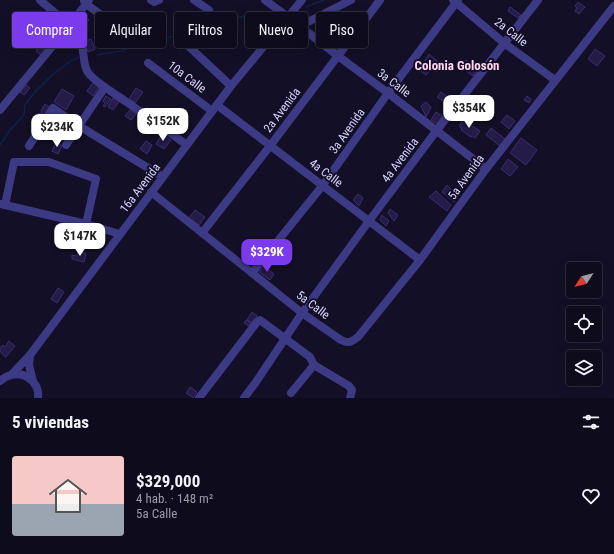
<!DOCTYPE html>
<html lang="es">
<head>
<meta charset="utf-8">
<style>
	:root { --surface:#0e0b1c; --page:#171425; --text:#f1f3f6; --muted:#9b9ba3; --line:#2e2b3b; --accent:#7c3aed }
	body { margin:0; font-family:"Roboto Condensed",sans-serif; background:var(--page); color:var(--text); height:100vh; display:flex; flex-direction:column; font-size:15px; white-space:nowrap }
	* { box-sizing:border-box; margin:0 }
	p { font-size:13px; color:var(--muted) }
	.icon { flex:none; width:22px; height:22px; fill:none; stroke:currentColor; stroke-width:2; stroke-linecap:round; stroke-linejoin:round }
	.map { position:relative; height:398px; overflow:hidden }
	.side { display:flex; flex-direction:column; background:var(--surface); flex:1 }
	.side>* { flex:none }
	.top-card { position:absolute; left:12px; top:12px; width:400px; height:36px; display:flex; gap:8px }
	.needle { width:26px; rotate:234deg }
	.buttons { position:absolute; left:566px; top:262px; display:grid; gap:8px }
	.buttons a { display:grid; place-items:center; width:36px; height:36px; border-radius:4px; background:var(--surface); box-shadow:0 4px 16px #0002,0 0 0 1px var(--line); font-size:20px }
	.price { position:absolute; translate:-50% -34px; padding:0 9px; border-radius:8px; background:#fff; color:#222; font-size:13px; line-height:26px; filter:drop-shadow(0 1px 2px #0008) }
	.price::after { content:''; position:absolute; left:50%; top:24px; width:12px; height:9px; margin-left:-6px; background:inherit; clip-path:polygon(0 0,100% 0,50% 100%) }
	.price.on { background:var(--accent); color:#fff }
	ul { padding:0; list-style:none }
	li { display:flex; align-items:center; gap:12px; height:100px; padding:0 12px }
	li span { display:grid; place-items:center; flex:none; width:112px; height:80px; border-radius:4px; color:#555 }
	li>.icon { margin-inline-start:auto }
	span .icon { width:48px; height:48px; fill:#fffc; stroke-width:1 }
	li b { font-size:17px }
	h2 { display:flex; justify-content:space-between; align-items:center; height:48px; padding:0 12px; font-size:17px }
	.pill { padding:0 14px; border-radius:4px; background:var(--surface); box-shadow:0 4px 16px #0002,0 0 0 1px var(--line); font-size:14px; line-height:36px }
	.pill.on { background:var(--accent); color:#fff }
	.map>svg:first-child { display:block }
</style>
</head>
<body>
<div class="map">
<svg width="614" height="398" viewBox="0 0 614 398">
	<rect width="100%" height="100%" fill="#130f26"/>
	<g fill="none" stroke-linecap="round" stroke-linejoin="round">
		<g stroke="#0c2248" stroke-width="1.5">
			<polyline points="306,7 324,0"/>
			<polyline points="97,55 121,51 152,41 185,34 228,19 247,16 255,17 264,13 276,13"/>
			<polyline points="0,145 10,130 24,115 25,105 33,94 52,75 72,60 78,58"/>
		</g>
	</g>
	<g fill="#241b47" stroke="#3b2d73">
		<polygon points="578,2 585,7 579,14 575,11 577,8 575,6"/>
		<polygon points="510,7 521,15 518,18 508,11"/>
		<polygon points="83,15 89,20 82,28 77,23"/>
		<polygon points="49,29 58,37 53,43 44,35"/>
		<polygon points="91,39 95,49 88,52 84,42"/>
		<polygon points="41,45 48,51 43,57 36,51"/>
		<polygon points="595,49 605,56 597,66 588,59"/>
		<polygon points="429,54 442,65 437,72 424,62"/>
		<polygon points="466,60 478,69 473,76 461,67"/>
		<polygon points="423,62 431,69 426,75 417,68"/>
		<polygon points="93,83 99,87 93,96 87,91"/>
		<polygon points="26,85 30,88 24,95 20,92"/>
		<polygon points="136,88 143,92 135,103 129,99"/>
		<polygon points="62,89 74,96 66,110 54,102"/>
		<polygon points="441,92 452,100 448,105 437,97"/>
		<polygon points="106,96 111,99 105,107 103,106 105,103 103,101"/>
		<polygon points="527,96 531,99 529,103 524,100"/>
		<polygon points="113,98 119,102 113,110 108,107"/>
		<polygon points="426,102 431,107 426,117 421,106"/>
		<polygon points="45,104 50,108 45,116 41,113 42,111 41,111"/>
		<polygon points="130,110 136,114 131,120 125,116"/>
		<polygon points="436,112 442,116 437,124 431,120"/>
		<polygon points="39,113 45,117 40,125 34,121"/>
		<polygon points="60,115 66,119 60,127 54,123"/>
		<polygon points="507,115 515,121 509,129 501,122"/>
		<polygon points="463,120 480,131 475,138 472,136 471,137 461,130 462,129 459,126"/>
		<polygon points="49,122 60,129 56,135 43,126"/>
		<polygon points="491,128 505,139 500,146 486,135"/>
		<polygon points="162,134 171,140 164,149 156,144"/>
		<polygon points="521,138 537,150 526,165 510,153"/>
		<polygon points="146,141 152,145 147,154 140,149"/>
		<polygon points="56,142 62,146 58,154 52,151"/>
		<polygon points="508,159 518,167 510,176 501,169"/>
		<polygon points="447,185 458,197 454,202 442,192"/>
		<polygon points="436,191 451,205 447,211 429,197"/>
		<polygon points="358,194 363,198 359,206 353,200"/>
		<polygon points="390,209 398,215 394,221 388,213"/>
		<polygon points="195,210 205,217 199,225 189,218"/>
		<polygon points="382,215 389,221 386,226 380,220"/>
		<polygon points="78,251 86,253 84,262 72,259 72,255 77,256"/>
		<polygon points="264,266 274,274 270,280 259,272"/>
		<polygon points="58,288 64,292 57,303 51,299"/>
		<polygon points="252,312 257,316 252,323 247,320"/>
		<polygon points="246,320 251,323 249,326 244,323"/>
		<polygon points="9,341 15,346 6,357 5,357 0,351 0,348 3,345 5,347"/>
		<polygon points="190,387 197,392 193,398 186,393"/>
	</g>
	<g fill="none" stroke-linecap="round" stroke-linejoin="round">
		<g stroke="#3d3a85" stroke-width="8">
			<path d="M 40,0 C 53,12 73,25 80,41 C 86,52 81,67 91,76 C 100,85 114,93 125,101 C 146,115 166,130 187,145"/>
			<polyline points="151,0 154,2 159,0"/>
			<polyline points="194,0 209,10"/>
			<polyline points="265,0 288,17 338,56 388,93 486,169"/>
			<polyline points="453,0 504,43 555,80"/>
			<polyline points="84,1 86,4 126,33"/>
			<polyline points="300,26 351,0"/>
			<polyline points="181,39 231,86"/>
			<polyline points="148,63 212,111"/>
			<polyline points="217,105 420,260"/>
			<polyline points="0,110 69,26 89,0"/>
			<polyline points="66,145 105,87"/>
			<polyline points="29,146 53,108 79,126 163,177"/>
			<path d="M 151,192 L 302,313 L 341,340 C 349,344 351,342 358,337 L 420,260 L 486,169 L 614,6"/>
			<polyline points="1,204 86,224 120,234"/>
			<polyline points="5,205 14,162 49,162 96,179 86,224"/>
			<polyline points="202,233 270,146 380,0"/>
			<polyline points="252,273 323,185 388,93 458,0"/>
			<polyline points="30,355 29,365 33,381"/>
			<polyline points="12,374 30,355 231,86 302,0"/>
			<path d="M 0,381 C 4,378 6,376 11,375 C 25,371 40,383 38,398"/>
			<polyline points="291,393 314,365"/>
			<polyline points="199,398 257,322 260,320 310,357 314,365 349,386 352,390 350,398"/>
			<polyline points="244,398 256,382 302,313 369,221 437,130 538,0"/>
		</g>
	</g>
	<g text-anchor="middle" stroke-width="4" stroke-linejoin="round" paint-order="stroke">
		<g font-size="12" fill="#d9d4ff" stroke="#130f26">
			<text transform="translate(511 32) rotate(38)" y="4">2a Calle</text>
			<text transform="translate(187 77) rotate(37)" y="4">10a Calle</text>
			<text transform="translate(394 83) rotate(37)" y="4">3a Calle</text>
			<text transform="translate(282 110) rotate(-53)" y="4">2a Avenida</text>
			<text transform="translate(347 131) rotate(-55)" y="4">3a Avenida</text>
			<text transform="translate(400 160) rotate(-53)" y="4">4a Avenida</text>
			<text transform="translate(326 173) rotate(37)" y="4">4a Calle</text>
			<text transform="translate(466 177) rotate(-54)" y="4">5a Avenida</text>
			<text transform="translate(140 188) rotate(-53)" y="4">16a Avenida</text>
			<text transform="translate(313 305) rotate(37)" y="4">5a Calle</text>
		</g>
		<g font-size="13" font-weight="bold" fill="#ffd6f0" stroke="#130f26">
			<text x="457" y="70">Colonia Golosón</text>
		</g>
	</g>
</svg>
<div class="buttons">
<a><svg class="needle" viewBox="-14 -14 28 28"><path d="M0-13l5 13h-10z" fill="#e53935"/><path d="M0 13l5-13h-10z" fill="#9b9ba3"/></svg></a>
<a><svg class="icon" aria-label="locate" viewBox="0 0 24 24"><circle cx="12" cy="12" r="6"/><path d="M12 2v4M12 18v4M2 12h4M18 12h4"/></svg></a>
<a><svg class="icon" aria-label="layers" viewBox="0 0 24 24"><path d="M12 4l9 5-9 5-9-5zM3 14l9 5 9-5"/></svg></a>
</div>
<b class="price" style="left:469px;top:129px">$354K</b>
<b class="price" style="left:163px;top:142px">$152K</b>
<b class="price" style="left:57px;top:148px">$234K</b>
<b class="price" style="left:80px;top:257px">$147K</b>
<b class="price on" style="left:267px;top:273px">$329K</b>
<div class="top-card">
<a class="pill on">Comprar</a>
<a class="pill">Alquilar</a>
<a class="pill">Filtros</a>
<a class="pill">Nuevo</a>
<a class="pill">Piso</a>
</div>
</div>
<section class="side">
<h2>5 viviendas<svg class="icon" aria-label="filters" viewBox="0 0 24 24"><path d="M4 7h16M4 17h16"/><circle cx="9" cy="7" r="2"/><circle cx="15" cy="17" r="2"/></svg></h2>
<ul>
<li><span style="background:linear-gradient(#f6c9c9 60%,#9aa5b1 0)"><svg class="icon" aria-label="home" viewBox="0 0 24 24"><path d="M3 11l9-7 9 7M6 9v11h12V9"/></svg></span><div><b>$329,000</b><p>4 hab. · 148 m²</p><p>5a Calle</p></div><svg class="icon" aria-label="heart" viewBox="0 0 24 24"><path d="M12 20l-8-8c-3-5 5-10 8-4 3-6 11-1 8 4z"/></svg></li>
</ul>
</section>
</body>
</html>
